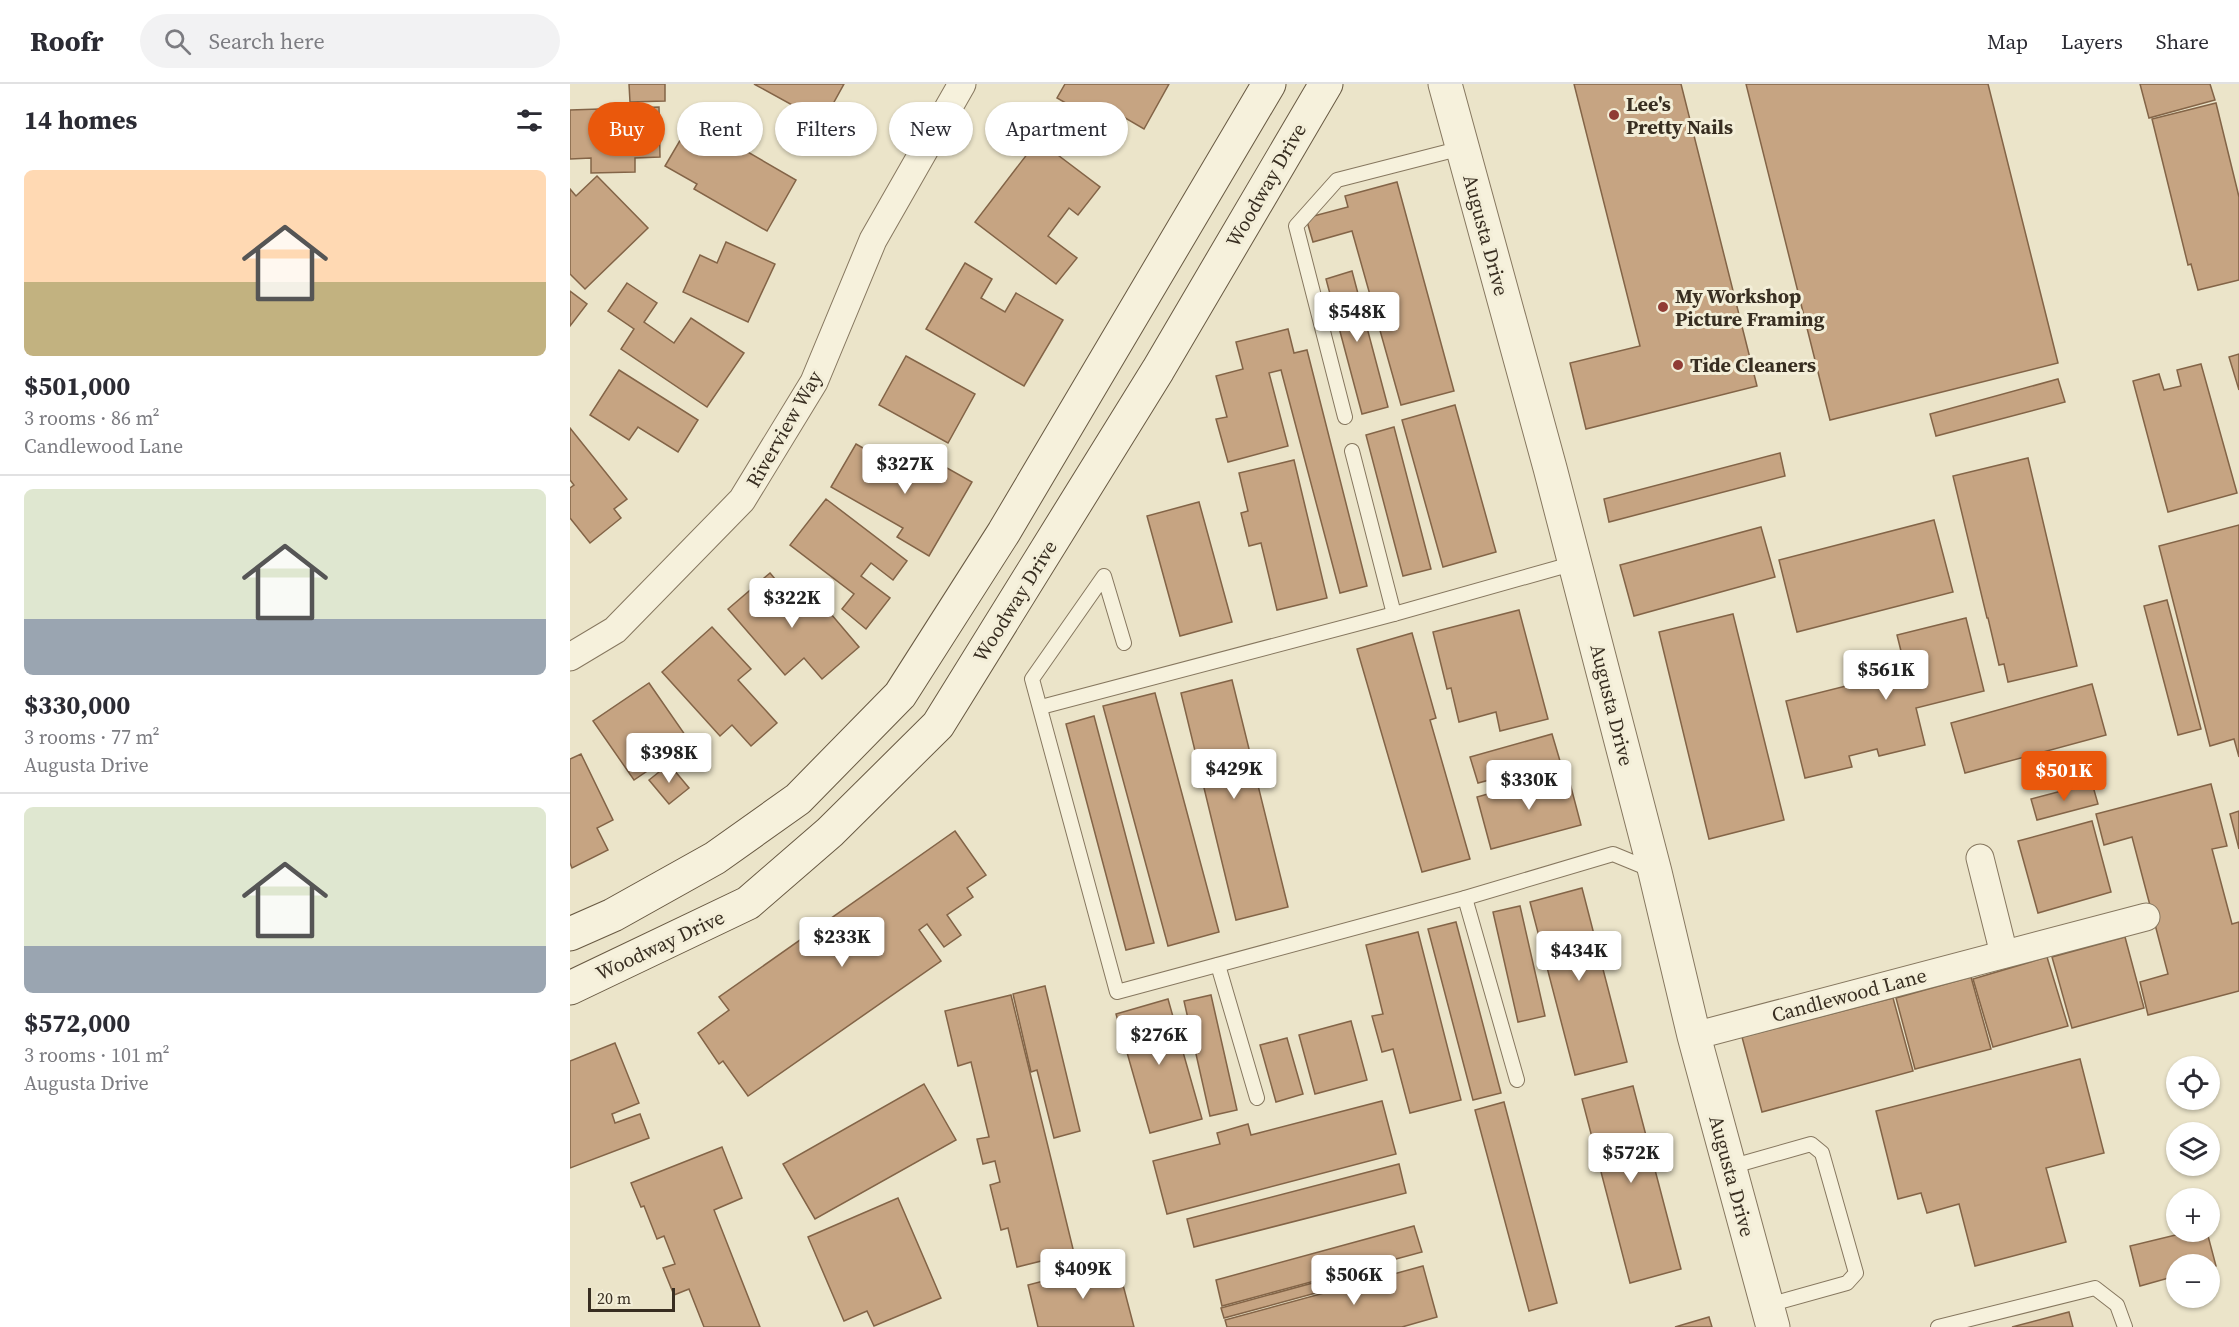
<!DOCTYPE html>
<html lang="en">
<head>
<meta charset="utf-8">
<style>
	:root { --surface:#fff; --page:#f2f2f3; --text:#2b2b33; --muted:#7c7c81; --line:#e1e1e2; --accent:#ea580c }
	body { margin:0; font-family:"Source Serif 4",serif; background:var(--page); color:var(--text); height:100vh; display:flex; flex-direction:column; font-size:22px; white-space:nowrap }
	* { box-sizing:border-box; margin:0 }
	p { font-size:20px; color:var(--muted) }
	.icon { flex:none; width:33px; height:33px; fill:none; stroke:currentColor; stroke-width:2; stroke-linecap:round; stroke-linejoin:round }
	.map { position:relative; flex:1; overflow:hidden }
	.panel { display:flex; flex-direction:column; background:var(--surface); width:570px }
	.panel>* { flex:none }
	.hud { position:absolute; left:18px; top:18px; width:570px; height:54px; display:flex; gap:12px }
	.buttons { position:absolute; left:1596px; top:972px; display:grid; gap:12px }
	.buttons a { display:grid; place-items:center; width:54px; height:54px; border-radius:50%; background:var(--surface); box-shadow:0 2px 4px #0004; font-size:30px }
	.scale { position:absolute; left:18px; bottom:15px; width:87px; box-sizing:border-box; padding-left:6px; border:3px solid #382e21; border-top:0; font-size:16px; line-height:21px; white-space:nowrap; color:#382e21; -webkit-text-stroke:4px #f3eed8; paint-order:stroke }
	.price { position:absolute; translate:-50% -51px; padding:0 14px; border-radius:6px; background:#fff; color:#222; font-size:20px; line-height:39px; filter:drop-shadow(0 2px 3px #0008) }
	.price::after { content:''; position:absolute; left:50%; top:36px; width:18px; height:14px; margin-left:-9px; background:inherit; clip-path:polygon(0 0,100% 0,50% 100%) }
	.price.selected { background:var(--accent); color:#fff }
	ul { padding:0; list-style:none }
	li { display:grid; align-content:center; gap:12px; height:318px; padding:0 24px }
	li+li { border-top:2px solid var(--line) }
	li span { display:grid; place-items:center; height:186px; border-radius:9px; color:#555 }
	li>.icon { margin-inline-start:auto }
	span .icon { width:108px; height:108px; fill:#fffc; stroke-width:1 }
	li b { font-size:26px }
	h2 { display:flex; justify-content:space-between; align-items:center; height:72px; padding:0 24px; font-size:26px }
	.chip { padding:0 21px; border-radius:27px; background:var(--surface); box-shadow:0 2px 4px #0004; font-size:21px; line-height:54px }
	.chip.selected { background:var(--accent); color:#fff }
	header { display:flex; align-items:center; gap:36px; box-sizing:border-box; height:84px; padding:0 30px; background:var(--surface); border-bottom:2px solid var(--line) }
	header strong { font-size:28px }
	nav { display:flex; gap:33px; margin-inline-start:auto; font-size:21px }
	.search { width:420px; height:54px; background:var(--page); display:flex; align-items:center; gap:15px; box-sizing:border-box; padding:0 21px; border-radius:33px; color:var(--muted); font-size:22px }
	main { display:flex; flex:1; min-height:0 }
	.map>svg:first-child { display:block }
</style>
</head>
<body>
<header>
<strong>Roofr</strong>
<div class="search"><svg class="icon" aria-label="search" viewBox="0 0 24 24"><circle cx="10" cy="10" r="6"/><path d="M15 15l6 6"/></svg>Search here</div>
<nav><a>Map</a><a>Layers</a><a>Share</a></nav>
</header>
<main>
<section class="panel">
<h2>14 homes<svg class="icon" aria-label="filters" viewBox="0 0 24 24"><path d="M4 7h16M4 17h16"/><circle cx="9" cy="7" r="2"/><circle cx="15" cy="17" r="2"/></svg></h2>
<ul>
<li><span style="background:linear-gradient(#ffd9b3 60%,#c2b280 0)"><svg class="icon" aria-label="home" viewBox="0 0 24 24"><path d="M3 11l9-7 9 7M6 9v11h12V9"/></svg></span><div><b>$501,000</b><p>3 rooms · 86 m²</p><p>Candlewood Lane</p></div></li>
<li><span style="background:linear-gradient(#dfe7d0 70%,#9aa5b1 0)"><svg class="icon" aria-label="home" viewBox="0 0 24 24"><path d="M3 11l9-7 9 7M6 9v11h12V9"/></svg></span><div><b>$330,000</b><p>3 rooms · 77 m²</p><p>Augusta Drive</p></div></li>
<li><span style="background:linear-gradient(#dfe7d0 75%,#9aa5b1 0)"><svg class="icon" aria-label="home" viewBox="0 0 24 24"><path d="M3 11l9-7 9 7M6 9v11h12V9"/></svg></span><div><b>$572,000</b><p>3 rooms · 101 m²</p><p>Augusta Drive</p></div></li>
</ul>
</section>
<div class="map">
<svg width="1669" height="1243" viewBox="0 0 1669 1243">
	<rect width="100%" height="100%" fill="#ebe4c9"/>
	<g fill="#c6a482" stroke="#836447" stroke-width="1.5">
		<polygon points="59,0 95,0 95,17 60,18"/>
		<polygon points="184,0 274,0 253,38"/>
		<polygon points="495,0 599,0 574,45 540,25 532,40 487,14"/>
		<polygon points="1004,0 1111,0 1187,302 1016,345 1000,279 1070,262"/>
		<polygon points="1176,0 1418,0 1488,279 1260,336"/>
		<polygon points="1570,0 1640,0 1645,16 1579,34"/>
		<polygon points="1646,19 1669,113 1669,196 1628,206 1621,180 1618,181 1582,35"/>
		<polygon points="89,23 90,73 65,74 65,88 21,89 21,74 0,75 0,26"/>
		<polygon points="129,24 176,50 169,63 226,96 197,147 124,105 127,100 95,82"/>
		<polygon points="468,56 530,103 508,131 499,124 478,152 507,174 486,200 405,138"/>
		<polygon points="27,92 78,144 15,205 0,190 0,105 6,112"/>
		<polygon points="827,98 884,307 831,321 782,147 743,158 736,134 778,123 775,112"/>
		<polygon points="156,158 205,180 178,238 113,208 130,171 147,179"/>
		<polygon points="395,179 422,195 411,214 435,228 446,209 493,236 454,302 356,245"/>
		<polygon points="782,187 818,323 792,330 756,195"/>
		<polygon points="57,199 87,219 74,238 104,259 121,234 174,269 137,323 51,265 64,245 38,227"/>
		<polygon points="0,207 17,220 0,242"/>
		<polygon points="718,245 724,269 737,266 797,502 770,509 711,286 699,289 718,362 658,378 646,335 657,333 646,292 673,285 666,258"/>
		<polygon points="1669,270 1669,306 1659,273"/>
		<polygon points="336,272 405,310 378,359 309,321"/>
		<polygon points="1631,280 1667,409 1598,428 1563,297 1589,290 1594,306 1611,302 1607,286"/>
		<polygon points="49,286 128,336 108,368 68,343 59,356 20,331"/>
		<polygon points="1488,295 1495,318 1366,352 1360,330"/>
		<polygon points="885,321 926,468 873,483 832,336"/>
		<polygon points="824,343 861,485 833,492 796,351"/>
		<polygon points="0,344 57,415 44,425 51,434 20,459 0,434 0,404 4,401 0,396"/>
		<polygon points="286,360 342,392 354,371 402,398 359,472 327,453 333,444 261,403"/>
		<polygon points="1210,369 1215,392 1039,438 1034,415"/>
		<polygon points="1458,374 1507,582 1438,598 1434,580 1429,581 1418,534 1417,534 1383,392"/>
		<polygon points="724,376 757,514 707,526 691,459 679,462 671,429 678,427 669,389"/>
		<polygon points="256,415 337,477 323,496 301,479 291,492 320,514 296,545 272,525 284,510 220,461"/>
		<polygon points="629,418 662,538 610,552 577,432"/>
		<polygon points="1364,436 1383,508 1227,548 1209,476"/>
		<polygon points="1669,441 1669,673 1664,655 1640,662 1589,462"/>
		<polygon points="1191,443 1205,493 1064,532 1050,481"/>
		<polygon points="200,489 235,531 250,517 289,563 252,595 234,574 215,591 158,525"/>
		<polygon points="1597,516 1631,645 1608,651 1574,522"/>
		<polygon points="949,526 978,635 930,647 926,628 889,638 881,604 877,605 863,548"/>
		<polygon points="1163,530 1214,736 1139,755 1089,548"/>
		<polygon points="1396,534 1414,607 1346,624 1355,661 1309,672 1307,665 1279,672 1282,683 1235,694 1216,617 1336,587 1327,551"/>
		<polygon points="142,543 181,585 168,596 207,639 181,662 162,641 150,652 92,588"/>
		<polygon points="842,549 866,634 860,636 900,775 852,788 787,565"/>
		<polygon points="662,596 718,823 666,836 611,609"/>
		<polygon points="79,599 120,658 64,696 23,637"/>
		<polygon points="1522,600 1536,651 1395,689 1381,639"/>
		<polygon points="585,609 649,848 598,862 533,622"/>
		<polygon points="524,632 584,859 556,866 496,640"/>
		<polygon points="982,650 990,677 908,699 900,673"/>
		<polygon points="11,670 43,736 27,744 38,766 2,784 0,779 0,675"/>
		<polygon points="99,680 119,704 99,720 79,696"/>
		<polygon points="997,688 1011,741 921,765 907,713"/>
		<polygon points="1522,699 1528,720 1467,736 1461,715"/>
		<polygon points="1641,700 1657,762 1642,765 1662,840 1669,838 1669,907 1578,931 1570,898 1598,890 1562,753 1534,761 1526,730"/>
		<polygon points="1669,727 1669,765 1660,730"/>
		<polygon points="1522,737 1541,808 1468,829 1448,757"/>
		<polygon points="385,747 416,791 397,804 403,813 377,831 391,851 374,863 357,840 349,846 371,877 178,1012 153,977 149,980 128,949 159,926 149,913"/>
		<polygon points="1012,804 1057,978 1005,991 960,818"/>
		<polygon points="950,822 975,932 948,938 923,828"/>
		<polygon points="886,838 931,1009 903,1016 858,845"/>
		<polygon points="848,848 891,1016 840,1029 823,965 812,968 802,932 813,930 796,861"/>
		<polygon points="1555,853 1574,924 1502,944 1482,873"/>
		<polygon points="1477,873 1498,942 1423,963 1403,895"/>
		<polygon points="1401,893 1421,965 1345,985 1326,914"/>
		<polygon points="475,902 510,1047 484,1054 467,986 461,988 443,910"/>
		<polygon points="441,911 504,1169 447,1183 438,1144 431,1146 420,1101 430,1098 425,1077 413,1080 407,1055 419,1053 401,978 388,982 375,927"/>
		<polygon points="641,911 667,1026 640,1032 614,917"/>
		<polygon points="1323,914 1343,987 1192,1028 1172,953"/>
		<polygon points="598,915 632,1035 580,1049 546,930"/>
		<polygon points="781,937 797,996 745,1010 729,951"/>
		<polygon points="717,954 733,1010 706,1018 690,961"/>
		<polygon points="45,959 69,1019 42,1030 45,1039 70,1030 79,1054 0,1084 0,977"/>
		<polygon points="1510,975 1534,1069 1476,1084 1496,1158 1405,1182 1389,1120 1357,1129 1351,1109 1328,1115 1306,1027"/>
		<polygon points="354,1000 386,1056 245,1135 213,1080"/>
		<polygon points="1063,1002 1111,1185 1060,1199 1012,1015"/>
		<polygon points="812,1017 826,1070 597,1130 583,1077 650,1060 647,1049 678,1040 681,1051"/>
		<polygon points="934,1018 987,1219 959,1227 905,1026"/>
		<polygon points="152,1063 172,1114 144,1126 190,1243 134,1243 119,1205 104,1211 93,1184 105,1180 94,1152 87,1155 74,1122 71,1123 61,1099"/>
		<polygon points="829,1080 836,1109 624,1163 617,1135"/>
		<polygon points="328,1114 371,1214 304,1242 297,1227 274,1237 238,1153"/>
		<polygon points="844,1142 852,1168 652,1222 646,1196"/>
		<polygon points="1618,1148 1637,1148 1646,1182 1640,1184 1640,1180 1606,1180 1606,1192 1570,1202 1560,1162"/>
		<polygon points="547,1178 564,1243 468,1243 458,1201"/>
		<polygon points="853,1182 867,1233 832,1243 657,1243 655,1236"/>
		<polygon points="783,1188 786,1198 654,1234 651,1224"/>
		<polygon points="1499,1228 1503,1243 1442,1243"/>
		<polygon points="1139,1233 1142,1243 1105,1243"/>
	</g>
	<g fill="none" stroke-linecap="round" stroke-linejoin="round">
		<g stroke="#86775f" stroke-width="16">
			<g id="service">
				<polyline points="775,333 726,142 767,96 892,64"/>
				<polyline points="782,367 824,530"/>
				<polyline points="554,559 534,492 462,595 547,908 895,814 1043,770 1082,786"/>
				<polyline points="471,623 824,530 1005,479"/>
				<polyline points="895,814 947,996"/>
				<polyline points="648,881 687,1014"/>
				<polyline points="1160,1083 1241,1060 1252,1069 1286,1189 1277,1199 1198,1221"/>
				<polyline points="1368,1243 1525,1204 1547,1221 1555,1243"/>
			</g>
		</g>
		<g stroke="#86775f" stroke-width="29">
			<g id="minor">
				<polyline points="0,573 45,546 172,416 244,298 303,156 392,0"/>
				<polyline points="1410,774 1434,870"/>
				<polyline points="1124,952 1576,833"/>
			</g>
		</g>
		<g stroke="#86775f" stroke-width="35">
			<polyline id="tertiary" points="875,0 980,384 1085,788 1124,952 1203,1243"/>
		</g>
		<g stroke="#685942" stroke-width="35">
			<g id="secondary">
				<polyline points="0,850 43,831 145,774 228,715 330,611 434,448 699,0"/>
				<polyline points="0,904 178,819 260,748 368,641 588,286 756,0"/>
			</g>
		</g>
		<use href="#service" stroke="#f6f1dc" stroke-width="14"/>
		<use href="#minor" stroke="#f6f1dc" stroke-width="27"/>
		<use href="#tertiary" stroke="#f6f1dc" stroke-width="33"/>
		<use href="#secondary" stroke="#f6f1dc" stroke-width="33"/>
	</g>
	<g fill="#903b34" stroke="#f3eed8" stroke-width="2">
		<circle cx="1044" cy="31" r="6"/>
		<circle cx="1093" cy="223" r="6"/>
		<circle cx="1108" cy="281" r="6"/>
	</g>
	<g text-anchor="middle" stroke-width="6" stroke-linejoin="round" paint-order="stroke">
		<g font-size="20" font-weight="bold" fill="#382e21" stroke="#f3eed8" text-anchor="start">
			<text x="1056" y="27">Lee's<tspan x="1056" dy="23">Pretty Nails</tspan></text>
			<text x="1105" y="219">My Workshop<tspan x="1105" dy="23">Picture Framing</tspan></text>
			<text x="1120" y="288">Tide Cleaners</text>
		</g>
		<g font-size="20" fill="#382e21" stroke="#f3eed8">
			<text transform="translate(696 101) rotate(-60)" y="7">Woodway Drive</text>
			<text transform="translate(916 151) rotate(75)" y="7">Augusta Drive</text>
			<text transform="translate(214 345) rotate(-60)" y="7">Riverview Way</text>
			<text transform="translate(445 517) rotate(-58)" y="7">Woodway Drive</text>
			<text transform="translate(1042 621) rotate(76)" y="7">Augusta Drive</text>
			<text transform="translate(90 861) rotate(-25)" y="7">Woodway Drive</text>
			<text transform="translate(1279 911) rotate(-15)" y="7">Candlewood Lane</text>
			<text transform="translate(1162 1092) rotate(75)" y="7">Augusta Drive</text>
		</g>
	</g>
</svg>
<div class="buttons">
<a><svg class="icon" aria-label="locate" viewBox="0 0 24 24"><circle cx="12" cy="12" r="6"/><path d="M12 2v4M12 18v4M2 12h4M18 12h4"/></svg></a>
<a><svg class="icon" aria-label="layers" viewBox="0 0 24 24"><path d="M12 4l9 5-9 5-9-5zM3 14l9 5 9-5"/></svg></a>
<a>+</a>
<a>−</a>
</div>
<div class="scale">20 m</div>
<b class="price" style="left:787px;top:259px">$548K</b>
<b class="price" style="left:335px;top:411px">$327K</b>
<b class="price" style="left:222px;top:545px">$322K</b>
<b class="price" style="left:1316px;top:617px">$561K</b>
<b class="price" style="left:99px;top:700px">$398K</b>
<b class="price" style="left:664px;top:716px">$429K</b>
<b class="price selected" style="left:1494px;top:718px">$501K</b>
<b class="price" style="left:959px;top:727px">$330K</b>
<b class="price" style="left:272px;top:884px">$233K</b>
<b class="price" style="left:1009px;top:898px">$434K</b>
<b class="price" style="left:589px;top:982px">$276K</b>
<b class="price" style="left:1061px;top:1100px">$572K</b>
<b class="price" style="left:513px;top:1216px">$409K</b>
<b class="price" style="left:784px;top:1222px">$506K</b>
<div class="hud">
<a class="chip selected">Buy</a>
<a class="chip">Rent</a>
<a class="chip">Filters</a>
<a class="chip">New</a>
<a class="chip">Apartment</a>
</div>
</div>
</main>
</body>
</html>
